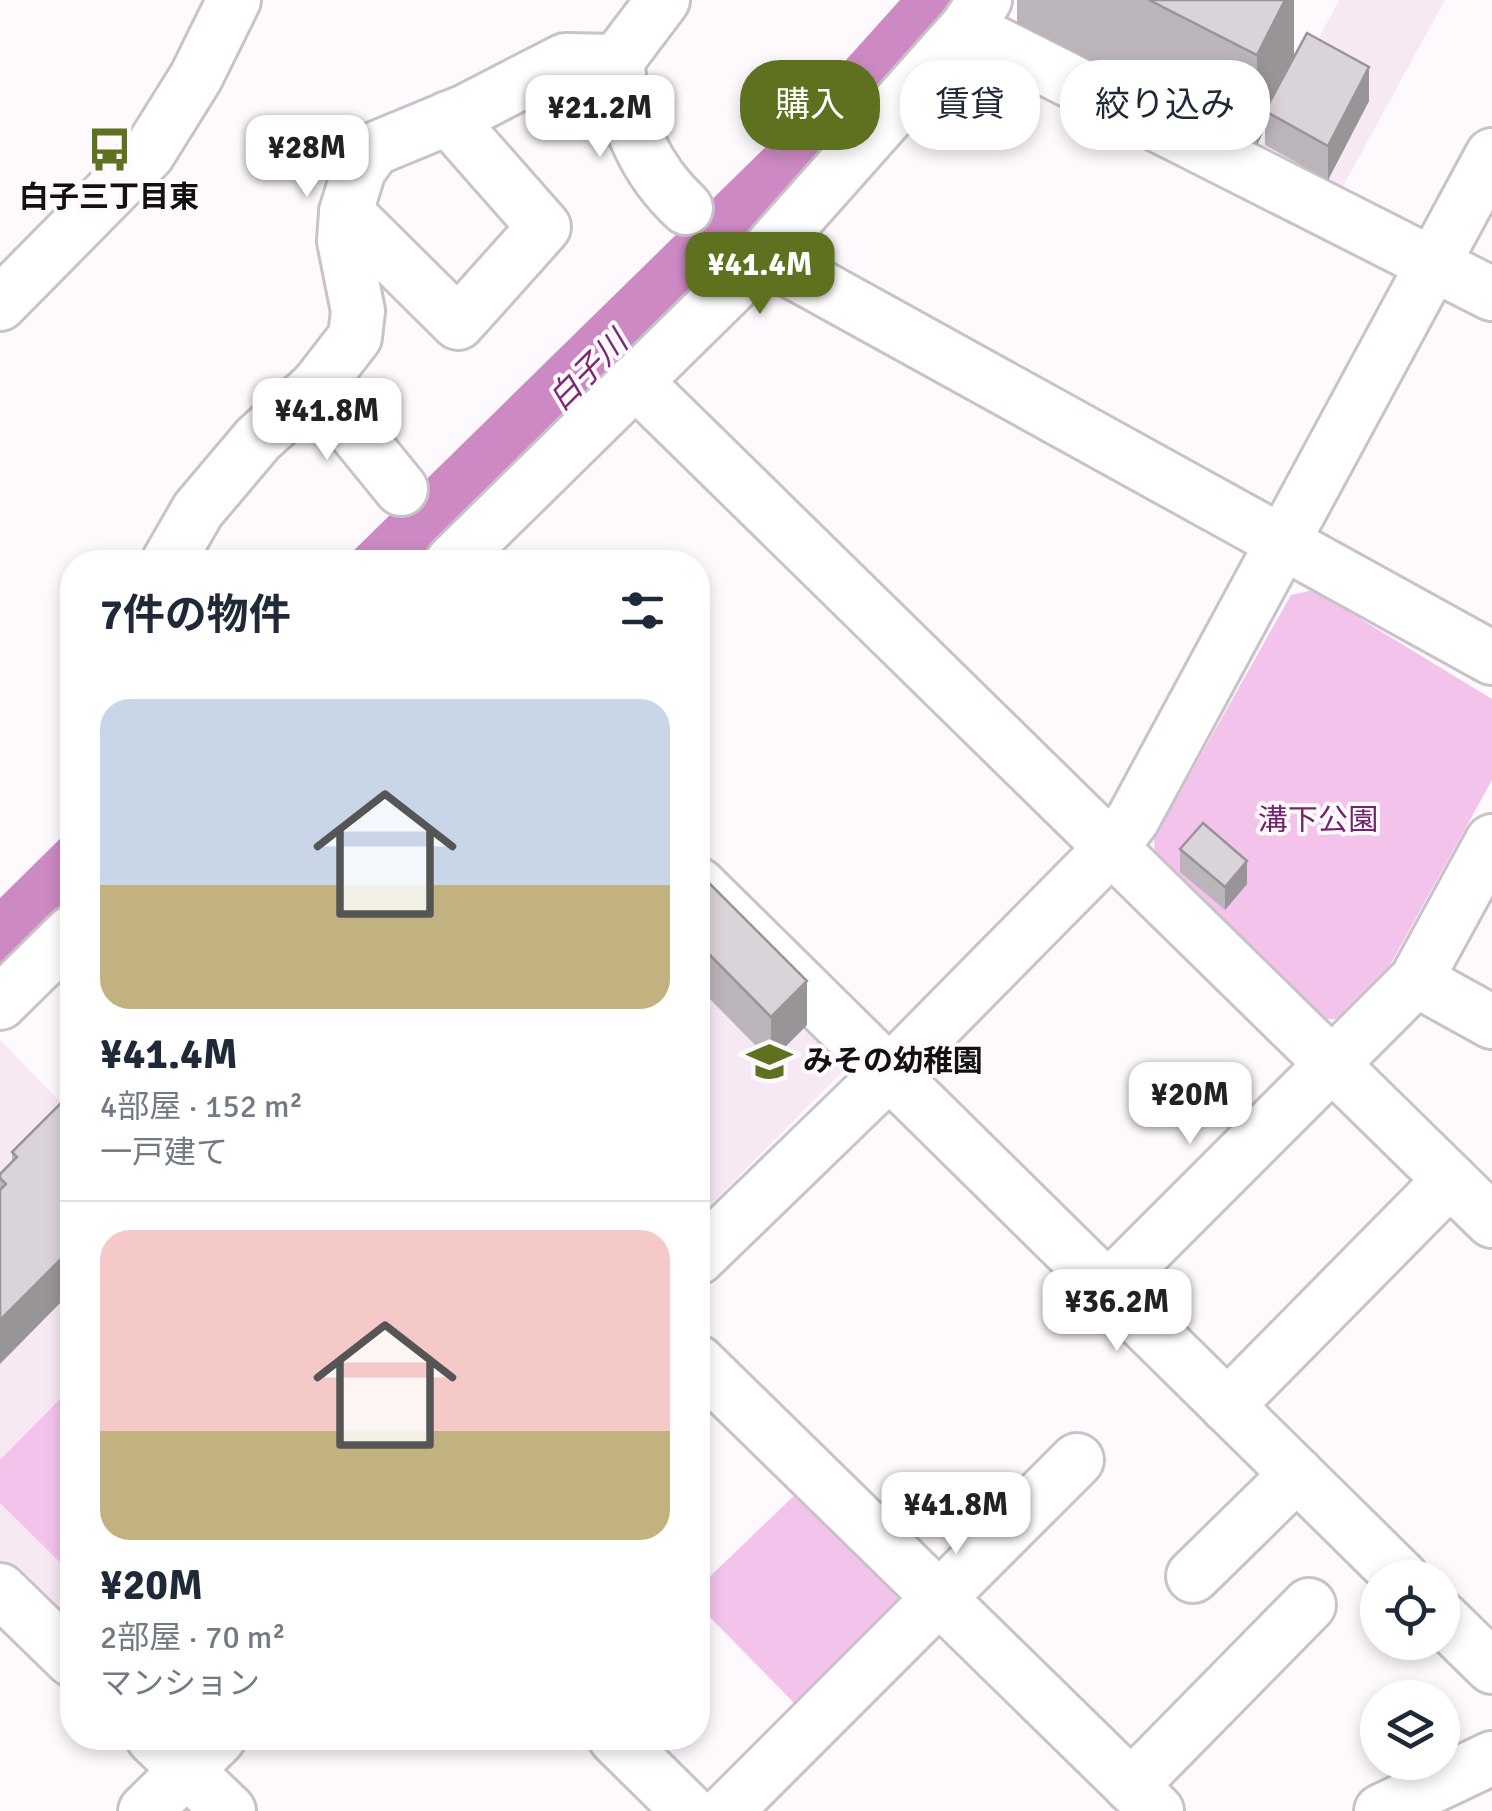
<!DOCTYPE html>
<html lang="ja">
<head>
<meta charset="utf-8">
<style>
  body { margin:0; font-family:Signika,"Noto Sans JP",sans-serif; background:#f2f2f3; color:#1f2937; height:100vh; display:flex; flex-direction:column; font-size:38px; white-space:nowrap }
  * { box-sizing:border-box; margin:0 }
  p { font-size:32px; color:#747a83 }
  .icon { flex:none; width:55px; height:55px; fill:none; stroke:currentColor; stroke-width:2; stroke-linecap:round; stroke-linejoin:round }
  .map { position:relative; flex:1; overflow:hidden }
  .side { position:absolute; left:60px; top:550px; width:650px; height:1200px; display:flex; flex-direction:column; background:#fff; border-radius:40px; box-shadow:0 5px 15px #0003 }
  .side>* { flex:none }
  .hud { position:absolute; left:740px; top:60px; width:600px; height:90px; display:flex; gap:20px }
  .buttons { position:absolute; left:1360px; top:1560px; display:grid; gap:20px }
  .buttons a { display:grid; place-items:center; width:100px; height:100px; border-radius:50%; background:#fff; box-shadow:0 5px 15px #0003; font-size:50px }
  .price { position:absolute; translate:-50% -85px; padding:0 22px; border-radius:20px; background:#fff; color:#222; font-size:32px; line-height:65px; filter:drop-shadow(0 2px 5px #0008) }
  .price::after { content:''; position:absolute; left:50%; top:60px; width:30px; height:22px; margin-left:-15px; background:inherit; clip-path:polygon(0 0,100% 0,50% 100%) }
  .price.active { background:#5d711f; color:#fff }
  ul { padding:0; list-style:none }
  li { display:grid; align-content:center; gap:20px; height:530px; padding:0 40px }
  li+li { border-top:2px solid #e0e1e3 }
  li span { display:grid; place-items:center; height:310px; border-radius:30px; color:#555 }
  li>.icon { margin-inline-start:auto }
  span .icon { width:180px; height:180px; fill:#fffc; stroke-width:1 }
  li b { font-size:42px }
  h2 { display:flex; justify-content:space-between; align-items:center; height:120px; padding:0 40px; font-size:42px }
  .chip { padding:0 35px; border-radius:40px; background:#fff; box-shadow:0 5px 15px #0003; font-size:35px; line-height:90px }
  .chip.active { background:#5d711f; color:#fff }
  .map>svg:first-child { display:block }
  .built { fill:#f6e9f4 }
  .green { fill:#f4c3ec }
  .water { fill:#cd89c3 }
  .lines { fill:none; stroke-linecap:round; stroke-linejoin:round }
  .minor-casing { stroke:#c9c2c8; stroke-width:58 }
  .minor { stroke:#fff; stroke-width:52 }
  .wall { fill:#bbb5bb }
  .shaded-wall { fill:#999498 }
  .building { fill:#dad3d9; stroke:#999498; stroke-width:2.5 }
  .labels { text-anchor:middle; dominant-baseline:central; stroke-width:8; stroke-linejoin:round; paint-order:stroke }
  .poi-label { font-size:30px; font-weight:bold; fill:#121012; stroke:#fef9fd }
  .park-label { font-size:30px; fill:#74246c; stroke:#fef9fd }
  .water-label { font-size:32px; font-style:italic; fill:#7a2a71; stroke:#fef9fd }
</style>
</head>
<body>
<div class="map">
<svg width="1492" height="1811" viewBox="0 0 1492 1811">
  <rect width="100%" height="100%" fill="#fef9fd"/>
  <g class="built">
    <polygon points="1339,0 1445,0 1337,197 1257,155"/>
    <polygon points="698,912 842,1052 843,1071 698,1217"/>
    <polygon points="0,1040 72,1114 72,1635 0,1565"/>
  </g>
  <g class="green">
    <polygon points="1313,590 1492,699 1492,780 1389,967 1338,1019 1316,1019 1155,858 1154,838 1291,595"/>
    <polygon points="72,1387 72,1574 0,1503 0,1460"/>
    <polygon points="801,1489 906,1592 905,1605 803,1712 698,1605 698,1588"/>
  </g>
  <g class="water">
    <polygon points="900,0 972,0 896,93 430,562 342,562 785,128"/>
    <polygon points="72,827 72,915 0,986 0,898"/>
  </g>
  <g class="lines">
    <defs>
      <g id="minor">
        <polyline points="966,28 1492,294"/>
        <path d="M617 61C623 117 644 169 686 208"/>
        <polyline points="346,212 458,323 544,227 448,118"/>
        <polyline points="766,253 786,268 1492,658"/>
        <polyline points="0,304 148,154 196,77 234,0"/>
        <polyline points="635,381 1492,1221"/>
        <polyline points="317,386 401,489"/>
        <polyline points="168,562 198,510 258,439 317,386 355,337 358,311 344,241 346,212 359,170 374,149 466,111 565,60 617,61 663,0"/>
        <polyline points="452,562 766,253 966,28 985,0"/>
        <polyline points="698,884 1402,1578"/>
        <polyline points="1416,980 1492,1022"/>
        <polyline points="0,1003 72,932"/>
        <polyline points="698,1258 889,1073 1110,849 1133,819 1492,155"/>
        <polyline points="1108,1288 1416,980 1492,841"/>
        <polyline points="698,1362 1157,1811"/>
        <polyline points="1227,1406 1450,1180"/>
        <polyline points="1193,1576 1297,1474"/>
        <polyline points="0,1590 72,1660"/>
        <polyline points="1442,1618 1492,1667"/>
        <polyline points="153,1738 229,1811"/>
        <polyline points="615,1738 689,1811"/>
        <polyline points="1131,1786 1309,1605"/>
        <polyline points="145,1811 219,1738"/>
        <polyline points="726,1811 1077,1460"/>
        <polyline points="1381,1811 1492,1758"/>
      </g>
    </defs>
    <use href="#minor" class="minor-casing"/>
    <use href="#minor" class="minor"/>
  </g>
  <g class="wall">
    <polygon points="1017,0 1294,0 1294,57 1369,101 1328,180 1265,145 1265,128 1257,145 1017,23"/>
    <polygon points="1180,849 1247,884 1225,910 1180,872"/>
    <polygon points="698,872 807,1025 771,1061 698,987"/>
    <polygon points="72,1092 0,1364 0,1174 12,1162 12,1152"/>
  </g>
  <g class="shaded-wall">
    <polygon points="1285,0 1294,0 1294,71 1265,111 1265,128 1257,145 1257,55"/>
    <polygon points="1369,67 1369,101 1328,180 1328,146"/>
    <polygon points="1247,861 1247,884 1225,910 1225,887"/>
    <polygon points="807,981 807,1025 771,1061 771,1017"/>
    <polygon points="72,1248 72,1291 0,1364 0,1320"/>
  </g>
  <g class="building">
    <polygon points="1149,0 1285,0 1257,55"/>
    <polygon points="1307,33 1369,67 1328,146 1265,111"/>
    <polygon points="1203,823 1247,861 1225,887 1180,849"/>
    <polygon points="698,872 807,981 771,1017 698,943"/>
    <polygon points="72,1092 72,1248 0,1320 0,1190 6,1184 0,1178 0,1174 17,1157 12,1152"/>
  </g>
  <defs>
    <symbol id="bus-bare" viewBox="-9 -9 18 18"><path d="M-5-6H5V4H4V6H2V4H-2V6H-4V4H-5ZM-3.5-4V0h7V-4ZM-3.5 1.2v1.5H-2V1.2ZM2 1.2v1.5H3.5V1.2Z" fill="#5d711f" stroke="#fef9fd" stroke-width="2.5" paint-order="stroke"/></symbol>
    <symbol id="school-bare" viewBox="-9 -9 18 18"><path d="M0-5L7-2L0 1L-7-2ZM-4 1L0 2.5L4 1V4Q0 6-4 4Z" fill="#5d711f" stroke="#fef9fd" stroke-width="2.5" paint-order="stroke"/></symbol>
  </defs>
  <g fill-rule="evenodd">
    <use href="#bus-bare" x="78" y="118" width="63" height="63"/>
    <use href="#school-bare" x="738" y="1030" width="63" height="63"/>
  </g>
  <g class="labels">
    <g class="poi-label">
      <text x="109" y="197">白子三丁目東</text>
      <text x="803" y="1061" text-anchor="start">みその幼稚園</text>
    </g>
    <g class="park-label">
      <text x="1318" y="820">溝下公園</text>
    </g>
    <g class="water-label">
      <text transform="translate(588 371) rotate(-45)">白子川</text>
    </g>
  </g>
</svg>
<div class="buttons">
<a><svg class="icon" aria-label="locate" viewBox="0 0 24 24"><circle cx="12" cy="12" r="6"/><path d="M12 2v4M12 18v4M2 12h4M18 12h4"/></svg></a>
<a><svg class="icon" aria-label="layers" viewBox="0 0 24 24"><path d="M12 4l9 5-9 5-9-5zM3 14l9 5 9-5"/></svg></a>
</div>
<b class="price" style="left:600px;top:160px">¥21.2M</b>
<b class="price" style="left:307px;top:200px">¥28M</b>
<b class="price active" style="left:760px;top:317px">¥41.4M</b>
<b class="price" style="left:327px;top:463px">¥41.8M</b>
<b class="price" style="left:1190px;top:1147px">¥20M</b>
<b class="price" style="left:1117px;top:1354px">¥36.2M</b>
<b class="price" style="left:956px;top:1557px">¥41.8M</b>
<div class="hud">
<a class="chip active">購入</a>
<a class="chip">賃貸</a>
<a class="chip">絞り込み</a>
</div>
<section class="side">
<h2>7件の物件<svg class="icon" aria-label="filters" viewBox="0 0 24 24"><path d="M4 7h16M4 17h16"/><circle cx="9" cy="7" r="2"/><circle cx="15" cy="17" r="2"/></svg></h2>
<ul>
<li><span style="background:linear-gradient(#c9d6e8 60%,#c2b280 0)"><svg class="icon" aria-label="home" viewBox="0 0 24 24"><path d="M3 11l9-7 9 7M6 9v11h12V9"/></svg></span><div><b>¥41.4M</b><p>4部屋 · 152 m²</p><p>一戸建て</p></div></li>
<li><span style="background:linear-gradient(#f6c9c9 65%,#c2b280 0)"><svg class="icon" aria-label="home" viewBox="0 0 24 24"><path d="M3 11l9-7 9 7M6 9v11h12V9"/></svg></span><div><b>¥20M</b><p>2部屋 · 70 m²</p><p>マンション</p></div></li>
</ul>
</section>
</div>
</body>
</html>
